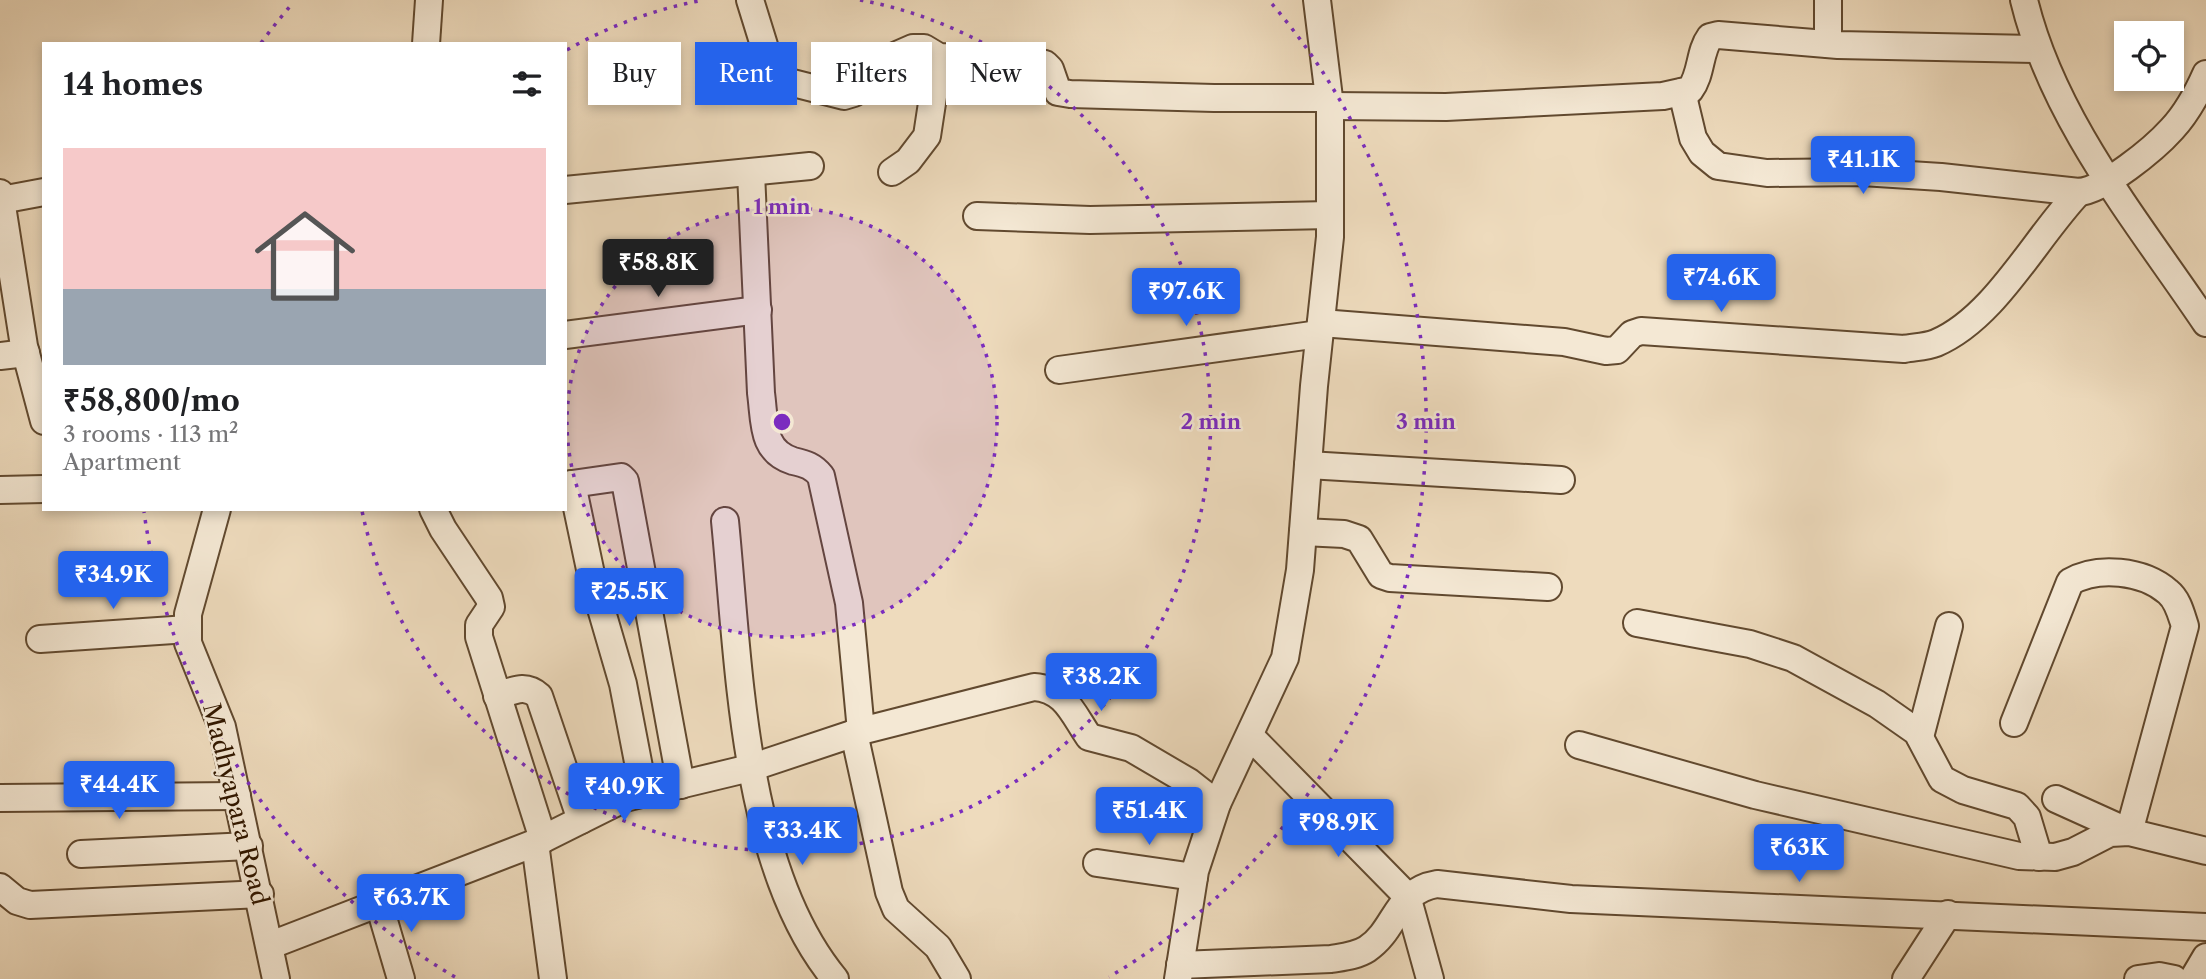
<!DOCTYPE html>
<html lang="en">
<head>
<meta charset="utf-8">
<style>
  body { margin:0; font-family:"Libre Caslon Text",serif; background:#f6f6f6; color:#202124; height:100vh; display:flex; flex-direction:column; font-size:26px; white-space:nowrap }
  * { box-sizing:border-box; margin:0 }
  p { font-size:23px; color:#757577 }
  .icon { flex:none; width:38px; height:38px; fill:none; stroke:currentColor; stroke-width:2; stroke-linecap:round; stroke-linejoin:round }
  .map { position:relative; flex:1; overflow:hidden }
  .sheet { position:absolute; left:42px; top:42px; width:525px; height:469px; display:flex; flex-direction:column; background:#fff; border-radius:0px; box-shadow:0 4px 10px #0003 }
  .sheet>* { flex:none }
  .hud { position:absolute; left:588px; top:42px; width:665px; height:63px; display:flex; gap:14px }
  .buttons { position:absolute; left:2114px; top:21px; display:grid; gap:14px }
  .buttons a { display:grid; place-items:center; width:70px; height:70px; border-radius:0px; background:#fff; box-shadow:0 4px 10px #0003; font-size:35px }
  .price { position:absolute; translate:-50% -60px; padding:0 16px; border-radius:7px; background:#2563eb; color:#fff; font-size:23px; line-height:46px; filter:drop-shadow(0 2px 4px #0008) }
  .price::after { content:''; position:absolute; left:50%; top:42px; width:21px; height:16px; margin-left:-10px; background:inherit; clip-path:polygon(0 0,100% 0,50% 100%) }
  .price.selected { background:#222; color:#fff }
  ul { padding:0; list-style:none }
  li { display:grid; align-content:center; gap:14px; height:371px; padding:0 21px }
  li+li { border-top:2px solid #e0e0e0 }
  li span { display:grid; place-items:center; height:217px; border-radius:0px; color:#555 }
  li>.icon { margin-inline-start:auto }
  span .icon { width:126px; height:126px; fill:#fffc; stroke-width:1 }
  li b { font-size:30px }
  h2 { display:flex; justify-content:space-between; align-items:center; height:84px; padding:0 21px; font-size:30px }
  .chip { padding:0 24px; border-radius:0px; background:#fff; box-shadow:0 4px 10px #0003; font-size:24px; line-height:63px }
  .chip.selected { background:#2563eb; color:#fff }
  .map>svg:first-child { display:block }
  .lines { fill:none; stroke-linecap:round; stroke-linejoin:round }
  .minor-casing { stroke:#61492f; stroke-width:30 }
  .minor { stroke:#f4e8d4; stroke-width:26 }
  .ring { fill:none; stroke:#7b2cbf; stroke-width:3.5; stroke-dasharray:3.5 7 }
  .labels { text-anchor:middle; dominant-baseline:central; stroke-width:5; stroke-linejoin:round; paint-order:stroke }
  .street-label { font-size:24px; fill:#321800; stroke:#f4e8d4 }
  .centre { fill:#7b2cbf; stroke:#f4e8d4; stroke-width:3.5 }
  .ring-label { font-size:21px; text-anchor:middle; font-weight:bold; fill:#7b2cbf; stroke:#f4e8d4; stroke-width:5; stroke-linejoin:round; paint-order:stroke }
</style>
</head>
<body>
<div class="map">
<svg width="2206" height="979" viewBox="0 0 2206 979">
  <rect width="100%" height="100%" fill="#eedbbd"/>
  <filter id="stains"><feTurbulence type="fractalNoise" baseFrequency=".00286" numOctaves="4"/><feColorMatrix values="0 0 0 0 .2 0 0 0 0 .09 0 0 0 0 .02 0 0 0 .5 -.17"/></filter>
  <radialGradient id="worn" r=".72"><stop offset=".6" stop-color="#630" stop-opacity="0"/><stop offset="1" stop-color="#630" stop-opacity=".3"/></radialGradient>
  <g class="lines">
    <defs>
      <g id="minor">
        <polyline points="750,0 772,71 781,80 844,96 854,93 897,55 913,48 924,48 939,57 1024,60 1045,64 1050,69 1058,92 1070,94 1214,98 1329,98"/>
        <polyline points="1828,0 1828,44"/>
        <path d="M2024 0C2053 120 2138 222 2206 323"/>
        <polyline points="426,44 429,0"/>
        <path d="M1682 92 1693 138 1702 153 1718 166 1767 173 1862 172 1941 177 2079 192C2104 190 2154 149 2172 129 2186 114 2198 92 2206 74"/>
        <path d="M1330 106 1446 107 1663 96 1690 90C1702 74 1699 52 1710 37L1718 35 1838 45 2038 49"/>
        <polyline points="892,172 908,161 927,136 939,57"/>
        <path d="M751 173 761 393C765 422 761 451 793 461 806 464 813 466 821 476L849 603 861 731"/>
        <polyline points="565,190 810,166"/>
        <polyline points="0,193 24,346 44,421"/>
        <polyline points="1,200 44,192"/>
        <polyline points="977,216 1090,220 1330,215"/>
        <path d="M1321 323 1564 342 1606 351 1617 350 1632 334 1641 331 1904 349C1914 347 1926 347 1936 343 1995 318 2035 238 2079 192"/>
        <polyline points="565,335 758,310"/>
        <polyline points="0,356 26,353"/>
        <polyline points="1059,370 1319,334"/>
        <polyline points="1308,465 1561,480"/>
        <polyline points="572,484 591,574 623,684 644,793"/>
        <polyline points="565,485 621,477 625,481 681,785"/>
        <polyline points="0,490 44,489"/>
        <polyline points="217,509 188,614 188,643 222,727 276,979"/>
        <polyline points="433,509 443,529 489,598 491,607 479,625 479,637 543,839"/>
        <path d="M725 521C739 661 742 867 835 979"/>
        <polyline points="1303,532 1344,534 1359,539 1381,575 1390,578 1548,587"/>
        <polyline points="1637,623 1750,644 1793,658 1877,704 1917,732 1942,779 1963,790 2017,806 2027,817 2039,857"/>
        <polyline points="40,639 188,629"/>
        <path d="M497 696C513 691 525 683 539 696L581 820"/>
        <path d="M2014 723 2070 582C2097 566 2143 570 2168 592 2178 600 2181 614 2185 626L2129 832 2056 799"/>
        <polyline points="854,733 889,892 896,909 938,947 957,979"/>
        <polyline points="1250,736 1407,896 1430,979"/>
        <polyline points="1920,737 1949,626"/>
        <polyline points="1579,745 1755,795 2019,856 2055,857 2073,852 2110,833 2129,832 2206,851"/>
        <polyline points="0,798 237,796"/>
        <polyline points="535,843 553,979"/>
        <polyline points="81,854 249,846"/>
        <polyline points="1097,863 1194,877"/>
        <polyline points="0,887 17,901 30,905 260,894"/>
        <polyline points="379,904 401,979"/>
        <path d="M271 945 535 843 625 798 750 768 861 731 1034 687C1065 689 1073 714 1089 737L1131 748 1189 782 1217 804"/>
        <path d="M1180 965 1331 959C1343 957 1356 956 1367 949 1397 929 1395 891 1437 884L1571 899 2206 927"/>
        <polyline points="1178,979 1195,871 1217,804 1285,658 1300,570 1314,386 1330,237 1330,106 1317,0"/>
        <polyline points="1906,979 1948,914"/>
        <polyline points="2138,979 2159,976 2174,979"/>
        <polyline points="2193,979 2206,957"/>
      </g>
    </defs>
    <use href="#minor" class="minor-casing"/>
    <use href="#minor" class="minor"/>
  </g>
  <circle cx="782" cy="422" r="215" fill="#7b2cbf" fill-opacity=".12"/>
  <g class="ring">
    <circle cx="782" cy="422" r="215"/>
    <path d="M567 50A429 429 0 0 1 704 0M860 0A429 429 0 1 1 362 511"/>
    <path d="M455 977A644 644 0 0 1 144 512M261 43A644 644 0 0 1 292 4M1272 4A644 644 0 0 1 1109 977"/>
  </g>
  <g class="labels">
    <g class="street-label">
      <text transform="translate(236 804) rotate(76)">Madhyapara Road</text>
    </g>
  </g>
  <circle cx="782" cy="422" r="10" class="centre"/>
  <g class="ring-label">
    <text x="782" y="214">1 min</text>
    <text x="1211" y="429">2 min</text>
    <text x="1426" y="429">3 min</text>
  </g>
  <rect width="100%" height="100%" filter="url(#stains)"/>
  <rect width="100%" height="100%" fill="url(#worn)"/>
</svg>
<div class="buttons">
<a><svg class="icon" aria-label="locate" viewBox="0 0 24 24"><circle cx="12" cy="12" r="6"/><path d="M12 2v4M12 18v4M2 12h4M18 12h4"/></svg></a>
</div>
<b class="price" style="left:1863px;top:196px">₹41.1K</b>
<b class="price selected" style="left:658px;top:299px">₹58.8K</b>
<b class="price" style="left:1721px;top:314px">₹74.6K</b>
<b class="price" style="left:1186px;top:328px">₹97.6K</b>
<b class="price" style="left:113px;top:611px">₹34.9K</b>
<b class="price" style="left:629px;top:628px">₹25.5K</b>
<b class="price" style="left:1101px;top:713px">₹38.2K</b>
<b class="price" style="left:119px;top:821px">₹44.4K</b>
<b class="price" style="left:624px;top:823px">₹40.9K</b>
<b class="price" style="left:1149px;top:847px">₹51.4K</b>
<b class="price" style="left:1338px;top:859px">₹98.9K</b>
<b class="price" style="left:802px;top:867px">₹33.4K</b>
<b class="price" style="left:1799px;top:884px">₹63K</b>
<b class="price" style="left:411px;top:934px">₹63.7K</b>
<div class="hud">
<a class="chip">Buy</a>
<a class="chip selected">Rent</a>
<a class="chip">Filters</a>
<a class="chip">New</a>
</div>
<section class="sheet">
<h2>14 homes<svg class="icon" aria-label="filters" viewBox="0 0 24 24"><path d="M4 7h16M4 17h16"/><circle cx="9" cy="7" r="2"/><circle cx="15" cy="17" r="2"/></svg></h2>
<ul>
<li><span style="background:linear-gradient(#f6c9c9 65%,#9aa5b1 0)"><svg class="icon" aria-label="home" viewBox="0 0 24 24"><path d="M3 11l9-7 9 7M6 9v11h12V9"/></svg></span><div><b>₹58,800/mo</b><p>3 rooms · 113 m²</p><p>Apartment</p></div></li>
</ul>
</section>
</div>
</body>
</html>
